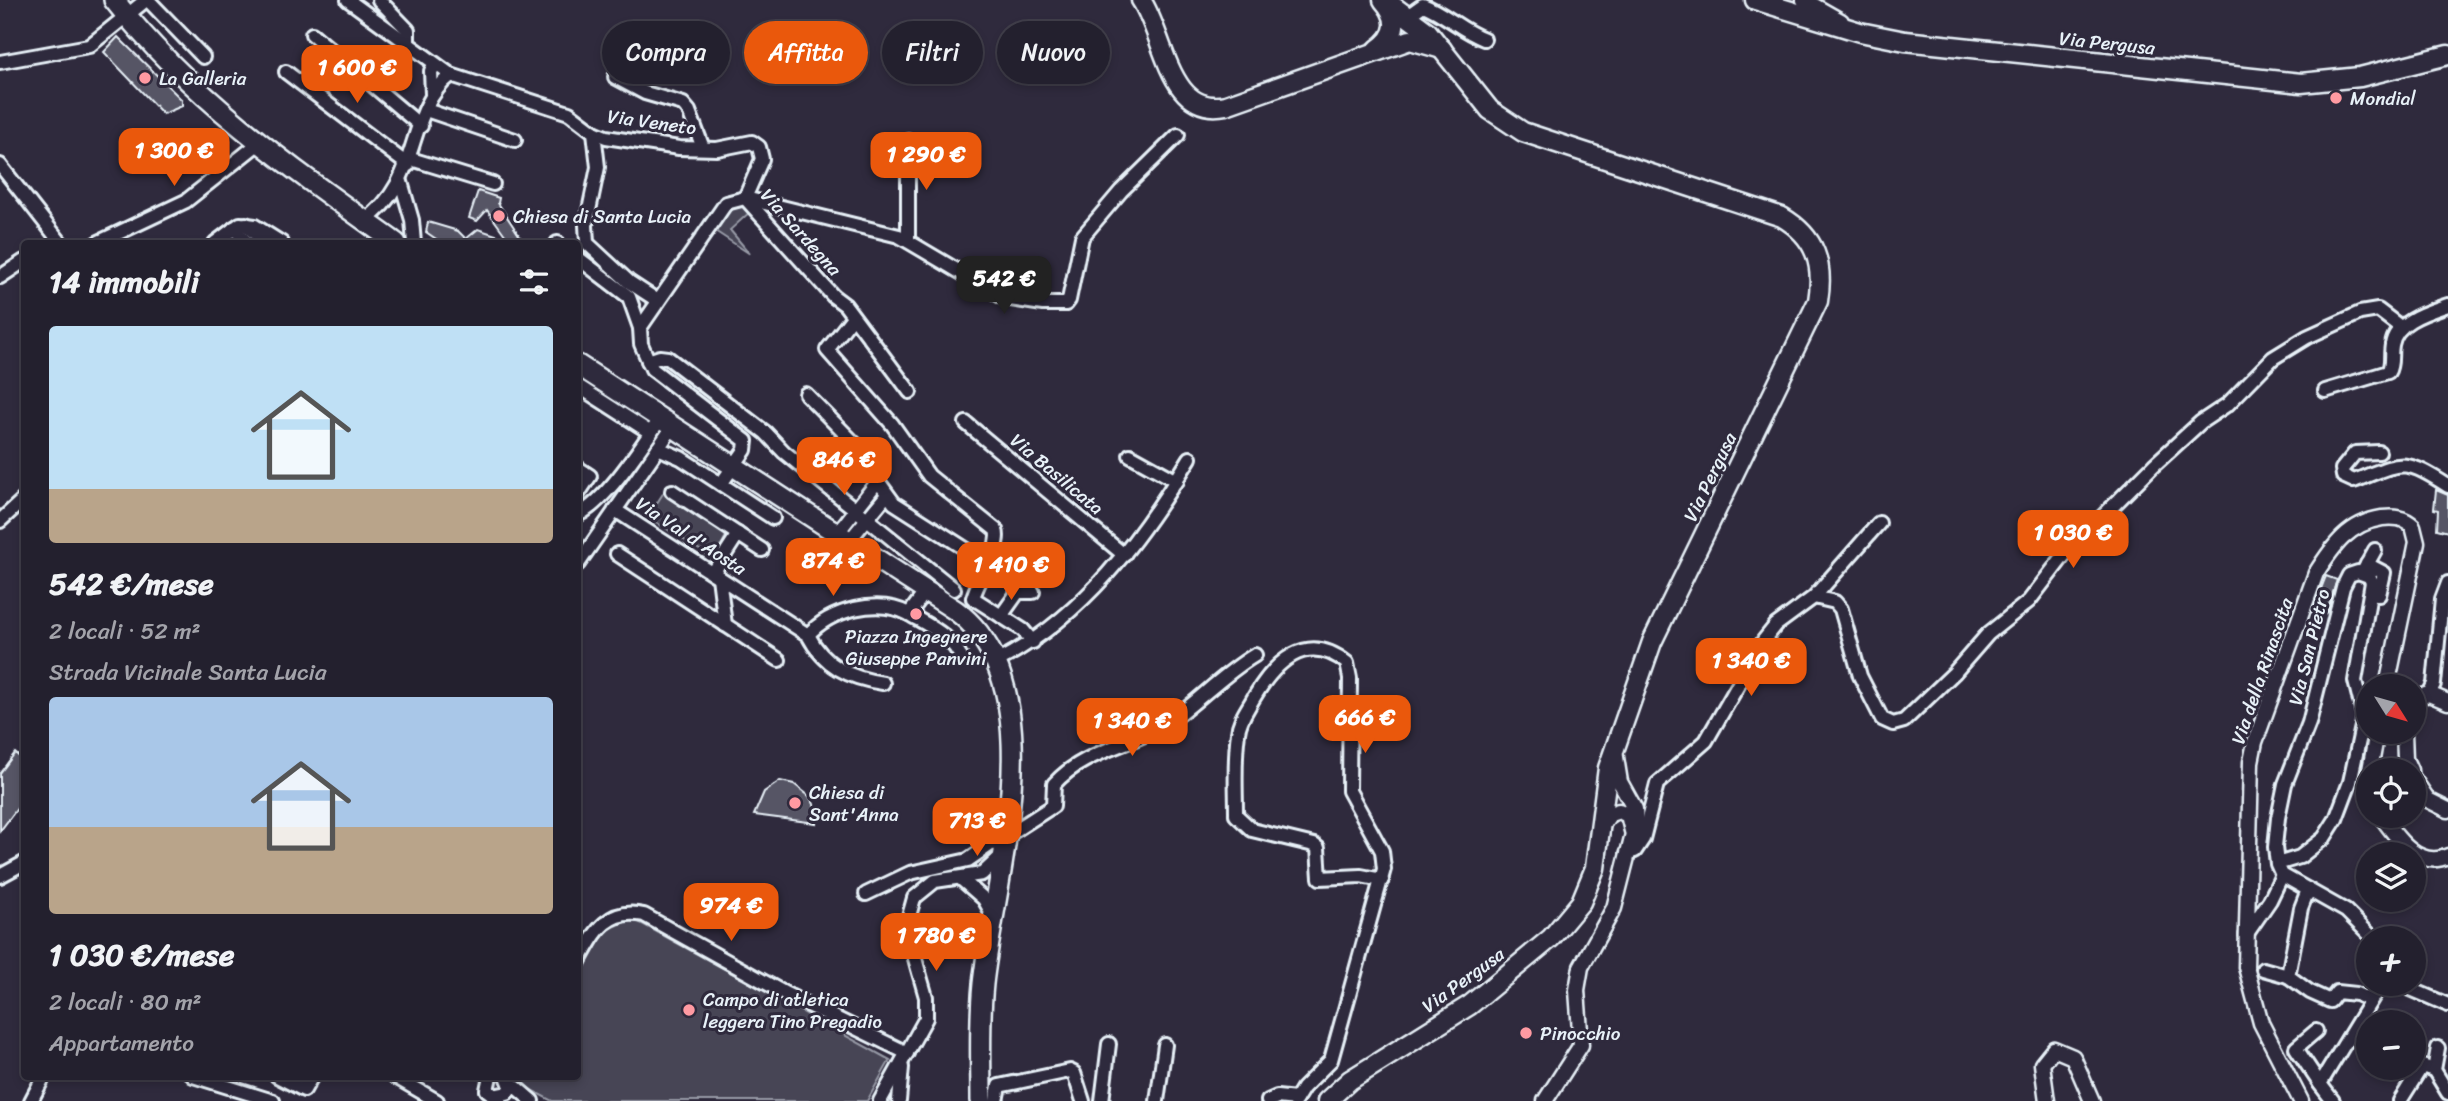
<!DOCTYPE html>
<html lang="it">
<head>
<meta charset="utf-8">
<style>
  body { margin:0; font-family:Sriracha,sans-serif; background:#2b2836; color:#f1f3f6; height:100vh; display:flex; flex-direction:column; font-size:26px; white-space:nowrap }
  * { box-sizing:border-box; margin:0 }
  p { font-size:23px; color:#a3a3aa }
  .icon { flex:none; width:38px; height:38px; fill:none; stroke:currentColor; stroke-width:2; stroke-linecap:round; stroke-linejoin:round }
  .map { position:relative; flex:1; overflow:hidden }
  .sheet { position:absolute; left:21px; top:240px; width:560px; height:840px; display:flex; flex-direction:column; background:#23202e; border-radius:7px; box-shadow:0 4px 10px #0003,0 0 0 2px #403e4a }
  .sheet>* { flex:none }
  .banner { position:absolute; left:602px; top:21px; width:665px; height:63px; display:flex; gap:14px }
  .needle { width:46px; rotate:127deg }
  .buttons { position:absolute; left:2356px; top:674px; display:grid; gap:14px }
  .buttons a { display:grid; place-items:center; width:70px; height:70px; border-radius:50%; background:#23202e; box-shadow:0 4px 10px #0003,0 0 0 2px #403e4a; font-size:35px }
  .price { position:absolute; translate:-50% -60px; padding:0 16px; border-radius:14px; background:#ea580c; color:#fff; font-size:23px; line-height:46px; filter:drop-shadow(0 2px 4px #0008) }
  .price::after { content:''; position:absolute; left:50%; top:42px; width:21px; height:16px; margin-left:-10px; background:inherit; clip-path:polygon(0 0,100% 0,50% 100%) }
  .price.active { background:#222; color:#fff }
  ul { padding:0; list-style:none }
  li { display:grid; align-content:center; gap:14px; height:371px; padding:0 28px }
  li span { display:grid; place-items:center; height:217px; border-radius:7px; color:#555 }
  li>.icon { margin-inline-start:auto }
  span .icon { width:126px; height:126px; fill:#fffc; stroke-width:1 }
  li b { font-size:30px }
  h2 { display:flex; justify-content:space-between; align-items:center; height:84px; padding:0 28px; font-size:30px }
  .tag { padding:0 24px; border-radius:32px; background:#23202e; box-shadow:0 4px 10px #0003,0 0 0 2px #403e4a; font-size:24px; line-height:63px }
  .tag.active { background:#ea580c; color:#fff }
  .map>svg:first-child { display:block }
  .green { fill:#464455; stroke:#979aa6; stroke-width:2 }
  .building { fill:#575565; stroke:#e8f1f8; stroke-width:2 }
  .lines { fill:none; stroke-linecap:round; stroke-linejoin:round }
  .minor-casing { stroke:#e8f1f8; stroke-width:18 }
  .tertiary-casing { stroke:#e8f1f8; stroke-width:19 }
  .secondary-casing { stroke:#e8f1f8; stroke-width:23 }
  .primary-casing { stroke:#e8f1f8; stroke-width:24 }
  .minor { stroke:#2f2a3d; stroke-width:12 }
  .tertiary { stroke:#2f2a3d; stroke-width:14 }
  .secondary { stroke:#2f2a3d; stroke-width:18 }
  .primary { stroke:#2f2a3d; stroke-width:19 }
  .poi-dot { fill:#ff9aa2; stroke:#2f2a3d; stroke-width:2.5 }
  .labels { text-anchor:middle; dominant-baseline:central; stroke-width:6; stroke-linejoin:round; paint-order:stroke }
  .street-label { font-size:19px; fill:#e8f1f8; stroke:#2f2a3d }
  .poi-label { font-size:19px; fill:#e8f1f8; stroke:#2f2a3d; text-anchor:start }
</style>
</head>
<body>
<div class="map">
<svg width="2448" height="1101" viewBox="0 0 2448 1101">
  <rect width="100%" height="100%" fill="#2f2a3d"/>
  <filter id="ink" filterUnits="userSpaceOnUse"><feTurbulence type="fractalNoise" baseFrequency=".0143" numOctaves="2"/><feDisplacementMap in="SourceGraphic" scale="14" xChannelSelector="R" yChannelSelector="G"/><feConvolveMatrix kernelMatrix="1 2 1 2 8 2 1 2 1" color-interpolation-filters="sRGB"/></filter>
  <g filter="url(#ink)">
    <g class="green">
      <polygon points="745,205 751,211 730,230 750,254 712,229 727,208"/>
      <polygon points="664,492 702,521 704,519 727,534 714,559 648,517"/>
      <polygon points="629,920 637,921 890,1060 867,1101 552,1101 520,1084 524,1076 578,1076 578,980 605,931"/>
    </g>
    <g class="building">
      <polygon points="118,37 182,100 182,106 163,114 104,52"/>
      <polygon points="478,191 499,198 498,203 521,238 518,243 442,243 426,232 428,222 458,231 466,239 478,229 508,239 487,210 477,221 469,218"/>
      <polygon points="2436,490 2448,495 2448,532 2437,529 2438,510 2434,509"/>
      <polygon points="2326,576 2337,580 2327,612 2323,615 2312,612"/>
      <polygon points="15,753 24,761 24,810 19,806 0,831 0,773"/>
      <polygon points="780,781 794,784 809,796 814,804 816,823 754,815 764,792"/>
    </g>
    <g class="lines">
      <defs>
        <g id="minor">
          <polyline points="148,0 203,57"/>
          <polyline points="348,0 451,75 569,113 594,132 606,137 679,148 717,149 752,142 759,147 762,159 745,198 899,236 1004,298 1043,304 1066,304 1069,300 1082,237 1121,191 1178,135"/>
          <polyline points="379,0 408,30 408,45"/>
          <path d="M1409 15 1423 5C1446 14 1462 31 1484 39"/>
          <polyline points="312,34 421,126"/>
          <polyline points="0,62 89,46 146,0"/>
          <polyline points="286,72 408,165"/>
          <polyline points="615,77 645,93 683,104 689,111 703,148"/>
          <polyline points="432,94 431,71 434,65"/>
          <polyline points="426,110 515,140"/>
          <polyline points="594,132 598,167 586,225 587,243 629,282 658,301"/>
          <polyline points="411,159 493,184"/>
          <polyline points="0,165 61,243"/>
          <polyline points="401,182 412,220 414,243"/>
          <path d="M364 221C423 181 404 112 451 75"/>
          <polyline points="246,224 264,243"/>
          <polyline points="234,228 247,243"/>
          <polyline points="908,241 908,141"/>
          <polyline points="97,243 186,201 259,143"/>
          <polyline points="215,243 240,224 255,226 282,243"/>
          <polyline points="557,243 558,243"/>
          <polyline points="578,258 629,297 640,328"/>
          <polyline points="0,277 24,261"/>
          <path d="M853 317 827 350 892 424 929 476 996 530C1002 547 978 578 973 598L1023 630 1033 642"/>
          <polyline points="648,361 660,357 668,358 766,433 784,452 954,589"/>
          <polyline points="578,386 651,433"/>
          <path d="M2325 391 2388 372C2393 364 2390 355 2392 345 2395 321 2428 312 2448 305"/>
          <polyline points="806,394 873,462 878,481 894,503 986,562"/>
          <polyline points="966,423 1124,555"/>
          <polyline points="658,448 681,458 773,518"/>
          <path d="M2379 452 2355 453 2342 469 2343 476 2354 481C2402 462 2403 457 2448 486"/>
          <polyline points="1130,455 1177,481"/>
          <polyline points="578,468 590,476 578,494"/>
          <polyline points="721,484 745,450 746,441 652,369 641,344 640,328 726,203 745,198 833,296 845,305 910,392"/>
          <polyline points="672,491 762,550"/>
          <path d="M615 510 808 635C824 666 849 678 883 683"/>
          <path d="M578 515C607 500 641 447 660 419"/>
          <polyline points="0,521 24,499"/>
          <polyline points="836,535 878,481"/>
          <polyline points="848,542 886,496"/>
          <polyline points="617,554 779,660"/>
          <polyline points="578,564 672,428"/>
          <polyline points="2367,564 2384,573 2379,595"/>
          <polyline points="2364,570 2375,550"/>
          <polyline points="713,573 738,534"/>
          <polyline points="719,577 725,625"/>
          <path d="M926 591 909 614C929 626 953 636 962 660"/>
          <polyline points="1814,597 1835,602 1841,609 1860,676 1882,719 1893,724 1904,721 1954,673 1988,634 2029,601 2065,554 2154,465 2201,422 2228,404 2273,358 2307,337 2360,313 2378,310 2399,326"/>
          <polyline points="1001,616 1018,592 1033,592"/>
          <path d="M808 635C830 610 878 597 909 614"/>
          <path d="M996 662C1084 617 1140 540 1190 458"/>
          <polyline points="2429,694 2434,684 2442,599 2448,583"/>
          <path d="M1005 837 1053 806 1054 784C1084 750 1133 746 1169 722 1199 701 1223 674 1255 655"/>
          <polyline points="1627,853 1635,851 1643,839 1657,784 1706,741 1764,640 1776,625 1814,597 1879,523"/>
          <polyline points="2277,864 2300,857 2324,838 2336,819 2350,782 2364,717 2355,681 2372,582 2369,576 2358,572 2349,575 2343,587 2309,723 2285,784 2278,818 2275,847 2277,864 2282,875 2346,911 2373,938"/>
          <polyline points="0,876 24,863"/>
          <polyline points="960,878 984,899 993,915"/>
          <polyline points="2308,890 2301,908 2288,976 2310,992 2330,1001 2337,992 2356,994 2370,1000"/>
          <polyline points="866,894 910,873 968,860 991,844 1004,843"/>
          <polyline points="2246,935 2270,900 2282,875"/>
          <path d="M578 963C594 934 606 907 644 915L786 994 907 1053"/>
          <polyline points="2263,969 2288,976"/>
          <polyline points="2399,984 2448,1005"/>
          <polyline points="2316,1031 2296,1048 2320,1084"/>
          <polyline points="2438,1048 2434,1070 2448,1093"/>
          <polyline points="193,1076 273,1101"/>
          <polyline points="277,1076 304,1090 312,1076"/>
          <polyline points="394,1076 437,1101"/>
          <polyline points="490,1076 487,1090 500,1100"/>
          <polyline points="510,1082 532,1101"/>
          <polyline points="493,1096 507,1093 511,1086 507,1076"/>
          <polyline points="31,1101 44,1076"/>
          <polyline points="880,1101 926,1018 926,997 906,927 914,898 935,881 982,874 1002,855"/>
          <polyline points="899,1101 902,1067"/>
          <polyline points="996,1101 999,1086 1070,1071 1074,1073 1083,1101"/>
          <polyline points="1102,1101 1109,1044"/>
          <polyline points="1157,1101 1165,1045"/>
          <polyline points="1268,1101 1277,1097 1296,1099"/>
          <path d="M1295 1101 1303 1088 1331 1060 1384 869 1382 851 1349 791 1350 678 1347 663C1306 630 1274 663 1253 699 1247 710 1239 720 1238 733 1234 760 1236 788 1236 815L1252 830 1314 845 1318 848 1320 878 1361 876 1382 880"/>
          <polyline points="2333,1101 2320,1084 2381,984"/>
          <polyline points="2400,1101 2422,1066 2434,1070"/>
        </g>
        <g id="tertiary">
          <polyline points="1804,0 1841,21"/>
          <polyline points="2413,707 2419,697 2429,694 2448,702"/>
          <polyline points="2404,732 2405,759 2410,770"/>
          <polyline points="2370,770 2377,732"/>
          <polyline points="2413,778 2428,800 2448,810"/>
          <path d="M2381 816C2396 837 2418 870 2448 856"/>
          <polyline points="1600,828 1610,814 1619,811 1628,815 1632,831"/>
          <polyline points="1545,1101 1581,1045 1577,990 1581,967 1614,908 1636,822 1635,809 1620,782 1615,751"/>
          <polyline points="2047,1101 2042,1064 2054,1049 2073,1057 2092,1101"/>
          <path d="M2301 1101 2261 1023 2246 967 2251 762 2255 742 2316 573C2333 546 2349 523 2382 518 2394 517 2404 517 2413 526L2417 542 2387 686"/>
        </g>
        <g id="secondary">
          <path d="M1141 0C1165 35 1168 117 1226 105L1410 40 1442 49"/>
          <polyline points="1755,0 1860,32 1905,41 2301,83 2360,77 2448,55"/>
          <path d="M1378 49C1398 35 1399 18 1383 0"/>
          <path d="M1327 1101 1350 1080 1470 1005 1551 938 1581 902 1595 868 1608 768 1652 642 1818 301C1824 264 1816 237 1782 217L1523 132 1490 110 1428 32 1385 0"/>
        </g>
        <g id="primary">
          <path d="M114 0C192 99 295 171 396 243"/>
          <path d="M578 365 955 610C1057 684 994 880 983 984 979 1023 981 1062 981 1101"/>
        </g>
      </defs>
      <use href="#minor" class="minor-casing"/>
      <use href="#tertiary" class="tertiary-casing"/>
      <use href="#secondary" class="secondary-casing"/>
      <use href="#primary" class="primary-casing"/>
      <use href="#minor" class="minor"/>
      <use href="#tertiary" class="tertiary"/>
      <use href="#secondary" class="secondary"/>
      <use href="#primary" class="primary"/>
    </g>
  </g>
  <g class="poi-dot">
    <circle cx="145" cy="78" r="7"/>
    <circle cx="2336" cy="98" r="7"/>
    <circle cx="499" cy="216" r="7"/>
    <circle cx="916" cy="614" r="7"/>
    <circle cx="795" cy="803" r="7"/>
    <circle cx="689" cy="1010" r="7"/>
    <circle cx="1526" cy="1033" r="7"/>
  </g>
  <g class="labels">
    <g class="street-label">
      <text transform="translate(2107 43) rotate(6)">Via Pergusa</text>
      <text transform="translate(652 122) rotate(8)">Via Veneto</text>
      <text transform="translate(801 232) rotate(48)">Via Sardegna</text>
      <text transform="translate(1057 474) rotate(40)">Via Basilicata</text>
      <text transform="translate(1710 477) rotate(-64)">Via Pergusa</text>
      <text transform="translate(691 536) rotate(33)">Via Val d'Aosta</text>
      <text transform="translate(2309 647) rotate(-76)">Via San Pietro</text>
      <text transform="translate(2262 671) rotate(-71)">Via della Rinascita</text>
      <text transform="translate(1463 980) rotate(-36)">Via Pergusa</text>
    </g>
    <g class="poi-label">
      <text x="159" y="78">La Galleria</text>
      <text x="2350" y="98">Mondial</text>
      <text x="513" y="216">Chiesa di Santa Lucia</text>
      <text x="916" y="636" text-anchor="middle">Piazza Ingegnere<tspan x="916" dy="22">Giuseppe Panvini</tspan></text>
      <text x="809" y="792">Chiesa di<tspan x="809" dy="22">Sant'Anna</tspan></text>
      <text x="703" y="999">Campo di atletica<tspan x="703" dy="22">leggera Tino Pregadio</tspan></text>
      <text x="1540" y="1033">Pinocchio</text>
    </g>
  </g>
</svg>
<div class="buttons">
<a><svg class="needle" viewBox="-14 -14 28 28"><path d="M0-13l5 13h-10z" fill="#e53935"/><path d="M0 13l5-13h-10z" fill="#a3a3aa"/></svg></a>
<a><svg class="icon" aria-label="locate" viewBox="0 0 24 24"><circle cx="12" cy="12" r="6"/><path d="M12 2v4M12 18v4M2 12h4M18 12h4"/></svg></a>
<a><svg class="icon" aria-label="layers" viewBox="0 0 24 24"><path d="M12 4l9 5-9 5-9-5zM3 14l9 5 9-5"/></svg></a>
<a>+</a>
<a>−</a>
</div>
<b class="price" style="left:357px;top:105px">1 600 €</b>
<b class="price" style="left:174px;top:188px">1 300 €</b>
<b class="price" style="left:926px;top:192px">1 290 €</b>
<b class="price active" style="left:1004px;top:316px">542 €</b>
<b class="price" style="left:844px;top:497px">846 €</b>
<b class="price" style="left:2073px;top:570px">1 030 €</b>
<b class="price" style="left:833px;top:598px">874 €</b>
<b class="price" style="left:1011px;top:602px">1 410 €</b>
<b class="price" style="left:1751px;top:698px">1 340 €</b>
<b class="price" style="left:1365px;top:755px">666 €</b>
<b class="price" style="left:1132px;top:758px">1 340 €</b>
<b class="price" style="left:977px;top:858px">713 €</b>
<b class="price" style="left:731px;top:943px">974 €</b>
<b class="price" style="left:936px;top:973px">1 780 €</b>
<div class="banner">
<a class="tag">Compra</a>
<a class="tag active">Affitta</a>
<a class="tag">Filtri</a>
<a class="tag">Nuovo</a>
</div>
<section class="sheet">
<h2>14 immobili<svg class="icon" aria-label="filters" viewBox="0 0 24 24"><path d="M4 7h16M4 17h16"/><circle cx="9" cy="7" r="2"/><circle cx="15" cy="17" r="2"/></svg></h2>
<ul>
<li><span style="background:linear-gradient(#bfe0f5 75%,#b9a48a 0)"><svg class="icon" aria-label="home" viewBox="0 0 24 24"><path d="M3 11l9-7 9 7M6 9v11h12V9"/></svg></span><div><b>542 €/mese</b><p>2 locali · 52 m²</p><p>Strada Vicinale Santa Lucia</p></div></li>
<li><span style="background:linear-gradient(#a9c7e8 60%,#b9a48a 0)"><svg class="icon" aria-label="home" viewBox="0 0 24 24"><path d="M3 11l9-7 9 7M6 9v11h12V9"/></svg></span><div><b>1 030 €/mese</b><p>2 locali · 80 m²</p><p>Appartamento</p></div></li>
</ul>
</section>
</div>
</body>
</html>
